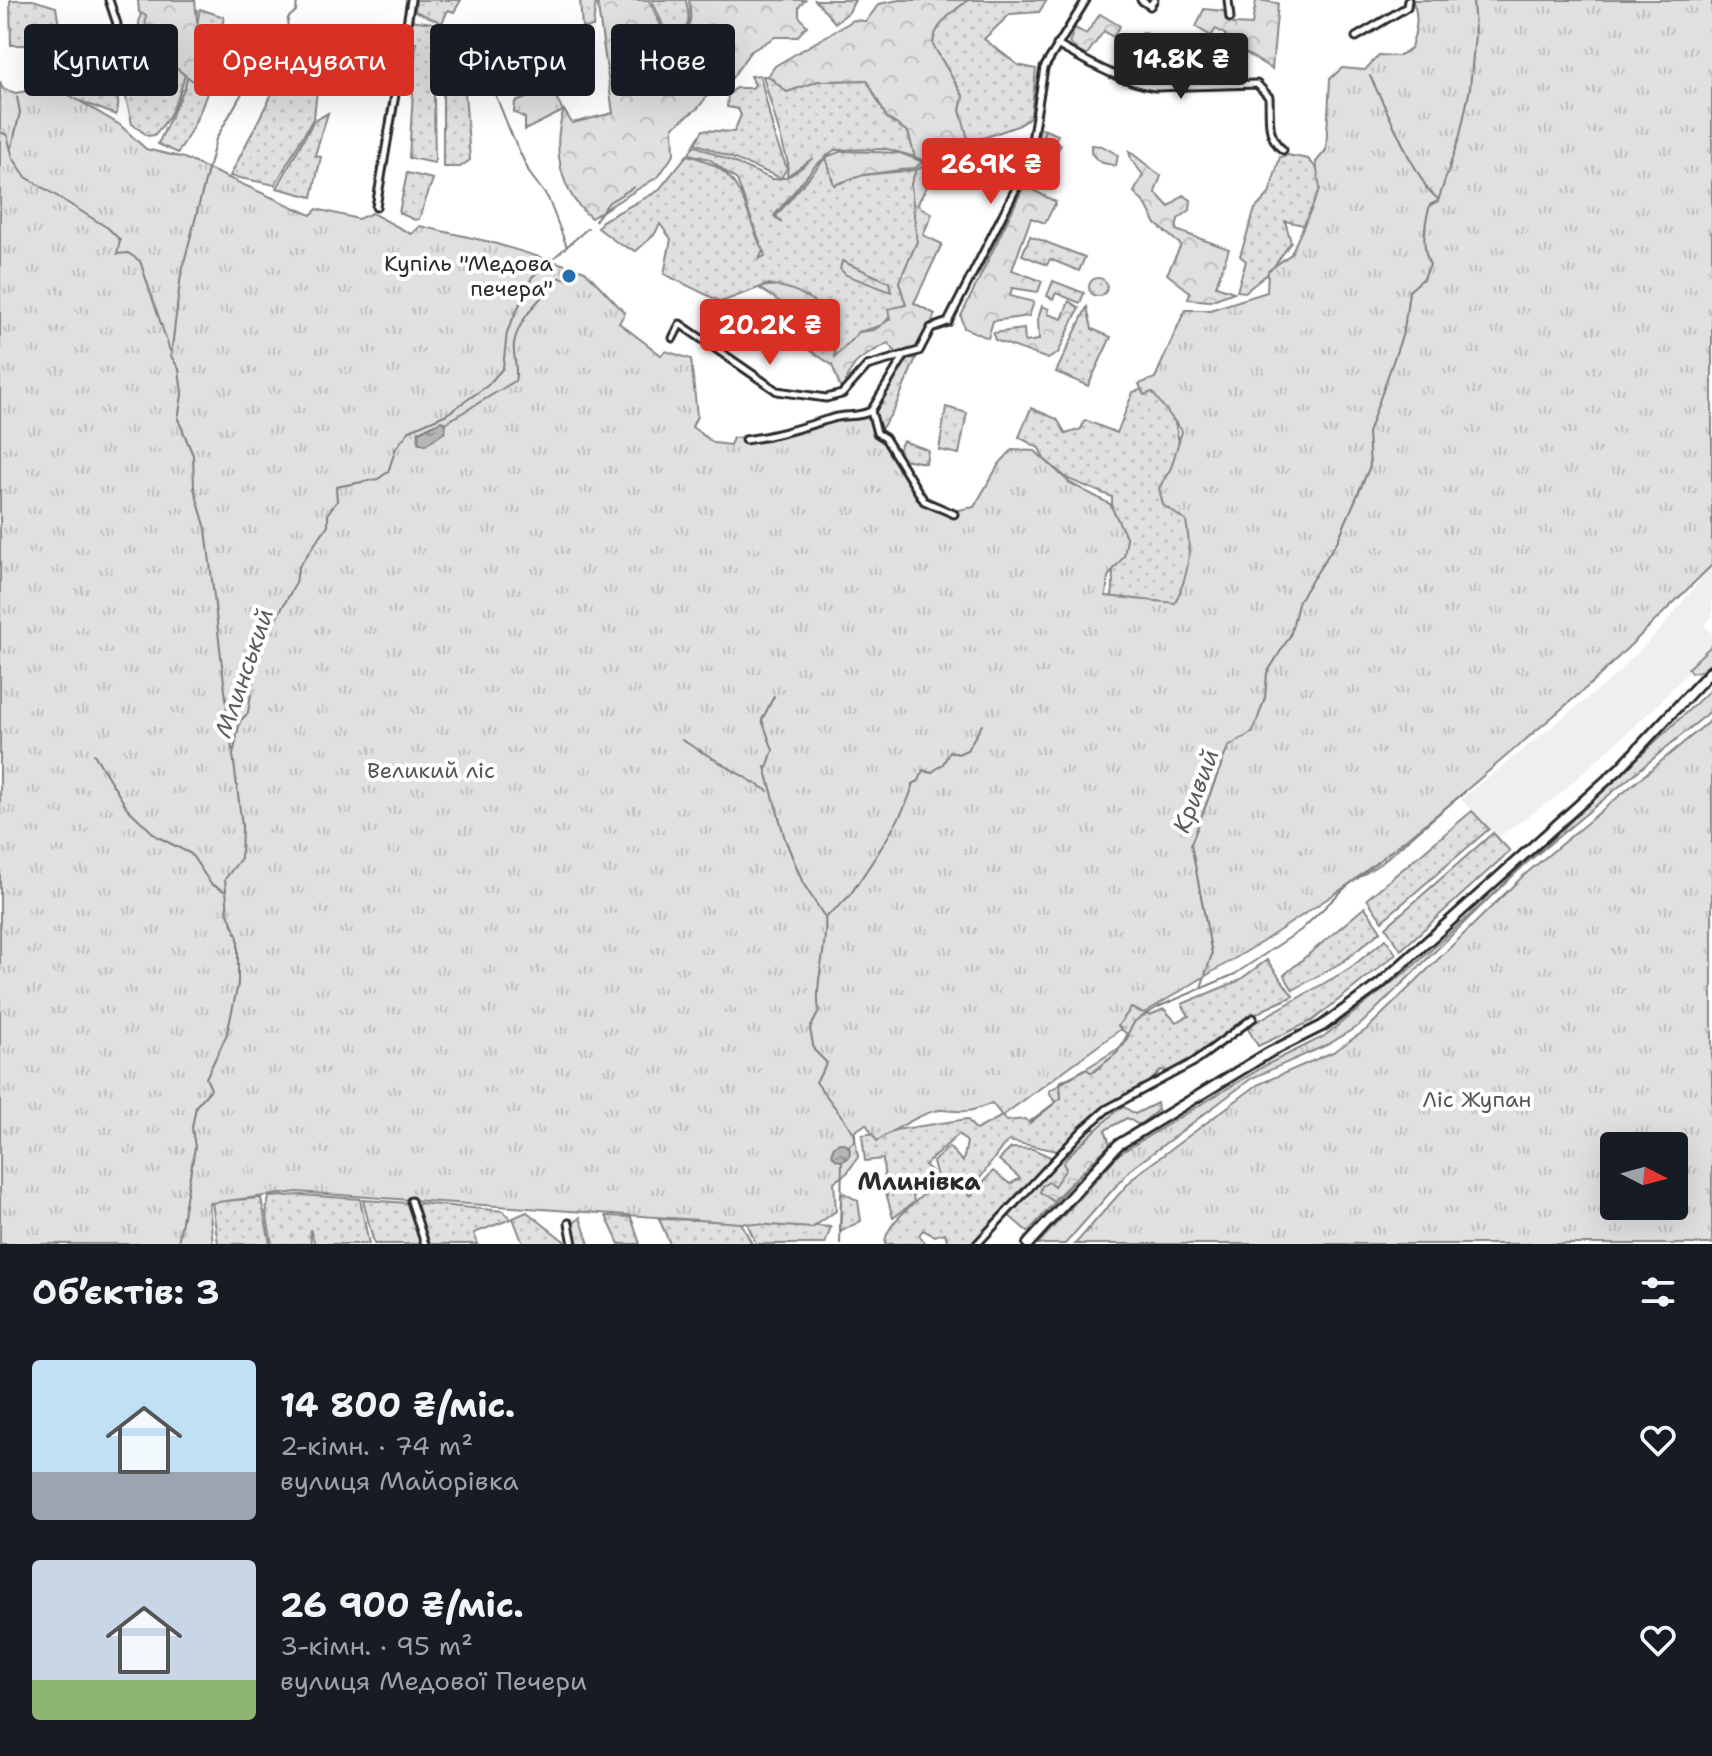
<!DOCTYPE html>
<html lang="uk">
<head>
<meta charset="utf-8">
<style>
  body { margin:0; font-family:"Shantell Sans",sans-serif; background:#20242c; color:#f1f3f6; height:100vh; display:flex; flex-direction:column; font-size:30px; white-space:nowrap }
  * { box-sizing:border-box; margin:0 }
  p { font-size:26px; color:#9ea1a6 }
  .icon { flex:none; width:44px; height:44px; fill:none; stroke:currentColor; stroke-width:2; stroke-linecap:round; stroke-linejoin:round }
  .map { position:relative; height:1244px; overflow:hidden }
  .drawer { display:flex; flex-direction:column; background:#171b24; flex:1 }
  .drawer>* { flex:none }
  .top-card { position:absolute; left:24px; top:24px; width:800px; height:72px; display:flex; gap:16px }
  .needle { width:52px; rotate:96deg }
  .buttons { position:absolute; left:1600px; top:1132px; display:grid; gap:16px }
  .buttons a { display:grid; place-items:center; width:88px; height:88px; border-radius:8px; background:#171b24; box-shadow:0 8px 32px #0002; font-size:40px }
  .price { position:absolute; translate:-50% -68px; padding:0 18px; border-radius:8px; background:#d93025; color:#fff; font-size:26px; line-height:52px; filter:drop-shadow(0 2px 4px #0008) }
  .price::after { content:''; position:absolute; left:50%; top:48px; width:24px; height:18px; margin-left:-12px; background:inherit; clip-path:polygon(0 0,100% 0,50% 100%) }
  .price.selected { background:#222; color:#fff }
  ul { padding:0; list-style:none }
  li { display:flex; align-items:center; gap:24px; height:200px; padding:0 32px }
  li span { display:grid; place-items:center; flex:none; width:224px; height:160px; border-radius:8px; color:#555 }
  li>.icon { margin-inline-start:auto }
  span .icon { width:96px; height:96px; fill:#fffc; stroke-width:1 }
  li b { font-size:34px }
  h2 { display:flex; justify-content:space-between; align-items:center; height:96px; padding:0 32px; font-size:34px }
  .pill { padding:0 28px; border-radius:8px; background:#171b24; box-shadow:0 8px 32px #0002; font-size:28px; line-height:72px }
  .pill.selected { background:#d93025; color:#fff }
  .map>svg:first-child { display:block }
  .built { fill:#efefef }
  .grass { fill:url(#grass-dots); stroke:#868686; stroke-width:2 }
  .forest { fill:url(#forest-crowns); stroke:#868686; stroke-width:2 }
  .park { fill:url(#park-tufts); stroke:#868686; stroke-width:2; fill-rule:evenodd }
  .water { fill:url(#water-ripples); stroke:#7e7e7e; stroke-width:2 }
  .lines { fill:none; stroke-linecap:round; stroke-linejoin:round }
  .stream { stroke:#7e7e7e; stroke-width:2 }
  .minor-casing { stroke:#2b2b2b; stroke-width:11 }
  .primary-casing { stroke:#2b2b2b; stroke-width:14 }
  .minor { stroke:#fff; stroke-width:5 }
  .primary { stroke:#fff; stroke-width:8 }
  .poi-dot { fill:#1f6fb2; stroke:#fff; stroke-width:3 }
  .labels { text-anchor:middle; dominant-baseline:central; stroke-width:8; stroke-linejoin:round; paint-order:stroke }
  .poi-label { font-size:22px; fill:#2b2b2b; stroke:#fff; text-anchor:end }
  .park-label { font-size:22px; fill:#585858; stroke:#fff }
  .water-label { font-size:24px; font-style:italic; fill:#5c5c5c; stroke:#fff }
  .neighbourhood-label { font-size:24px; font-weight:bold; fill:#2b2b2b; stroke:#fff }
</style>
</head>
<body>
<div class="map">
<svg width="1712" height="1244" viewBox="0 0 1712 1244">
  <defs>
    <pattern id="grass-dots" width="8" height="8" patternUnits="userSpaceOnUse" patternTransform="scale(2)"><rect width="8" height="8" fill="#e0e0e0"/><path d="M2 2h.1M6 6h.1" fill="none" stroke="#c0c0c0" stroke-width="1.8" stroke-linecap="round"/></pattern>
    <pattern id="forest-crowns" width="20" height="18" patternUnits="userSpaceOnUse" patternTransform="scale(2)"><rect width="20" height="18" fill="#e0e0e0"/><path d="M2 6a3 3 0 1 1 6 0M12 15a3 3 0 1 1 6 0" fill="none" stroke="#c0c0c0"/></pattern>
    <pattern id="park-tufts" width="24" height="20" patternUnits="userSpaceOnUse" patternTransform="scale(2)"><rect width="24" height="20" fill="#e0e0e0"/><path d="M3 7l-1-3M5 7V3M7 7l1-3M15 17l-1-3M17 17v-4M19 17l1-3" fill="none" stroke="#c0c0c0"/></pattern>
    <pattern id="water-ripples" width="26" height="14" patternUnits="userSpaceOnUse" patternTransform="scale(2)"><rect width="26" height="14" fill="#b6b6b6"/><path d="M2 4q2-2 4 0t4 0M15 11q2-2 4 0t4 0" fill="none" stroke="#949494"/></pattern>
  </defs>
  <rect width="100%" height="100%" fill="#fff"/>
  <filter id="ink" filterUnits="userSpaceOnUse"><feTurbulence type="fractalNoise" baseFrequency=".0125" numOctaves="2"/><feDisplacementMap in="SourceGraphic" scale="16" xChannelSelector="R" yChannelSelector="G"/><feConvolveMatrix kernelMatrix="1 2 1 2 8 2 1 2 1" color-interpolation-filters="sRGB"/></filter>
  <g filter="url(#ink)">
    <polygon class="built" points="1712,565 1712,617 1704,625 1712,633 1712,643 1696,664 1653,709 1560,794 1497,838 1461,799 1609,681 1659,631"/>
    <g class="grass">
      <polygon points="10,0 33,0 56,7 58,20 74,48 69,54 52,45 11,45"/>
      <polygon points="416,0 461,0 454,12 448,10 442,23 415,11"/>
      <polygon points="580,0 596,0 593,27 582,28"/>
      <path d="M652 0H686C688 14 693 26 679 34L663 26Z"/>
      <polygon points="815,0 855,0 849,12 835,23"/>
      <path d="M968 0H1047L1039 12 1010 14 984 39 1018 65 1036 69 1031 116 1020 125 969 143 960 110 963 96 933 45C933 25 954 11 968 0Z"/>
      <path d="M185 3 197 10C189 51 186 105 154 135L148 136 132 124 122 80 143 61 157 66 159 61 113 53 117 35 137 37 141 11Z"/>
      <path d="M200 9 224 17C212 77 211 99 178 153L158 144 185 87Z"/>
      <polygon points="410,20 441,24 433,35 435,163 409,158 416,43 405,41"/>
      <path d="M449 24 459 31C462 42 458 52 463 65L470 160 460 167H443V39Z"/>
      <polygon points="83,49 105,53 100,69 81,56"/>
      <path d="M71 56C94 67 127 85 116 115L54 91Z"/>
      <polygon points="1224,65 1245,79 1243,82 1215,83"/>
      <polygon points="285,68 318,82 314,117 275,185 230,176"/>
      <polygon points="760,75 775,138 787,168 781,178 695,143 703,130 734,132 741,115 738,109 727,107 728,95 736,88 752,88 755,85 751,76"/>
      <path d="M763 76H768L787 92 818 81 867 80 887 118 908 132 915 157 887 149 834 150 815 166 774 216 782 223 776 216 826 157 834 185 863 175 916 170 911 184 917 242 899 282 906 305 895 310 883 325 859 332 835 357 830 319 807 297 769 284 721 302 664 274 671 239 660 224 654 235 636 251 619 244 598 228 602 221 658 191 687 155C745 169 741 204 763 251L759 259 765 256 737 180 709 159 689 154 694 145 772 179C791 180 799 169 813 158L787 176 788 163Z"/>
      <polygon points="328,113 315,155 321,157 312,197 277,188 313,122"/>
      <polygon points="1040,129 1045,129 1033,167 978,275 975,273 1030,167"/>
      <polygon points="1288,155 1308,159 1324,176 1314,214 1303,225 1285,221 1291,242 1270,272 1245,292 1237,291 1246,261 1240,256 1255,209 1269,194 1280,157"/>
      <polygon points="407,173 433,179 419,219 415,220 399,213"/>
      <polygon points="1030,236 1085,257 1079,271 1050,259 1047,265 1022,255"/>
      <circle cx="1098" cy="287" r="9"/>
      <polygon points="1053,281 1084,293 1080,303 1056,293 1053,299 1047,296"/>
      <polygon points="1087,307 1092,329 1111,337 1088,386 1056,372"/>
      <polygon points="916,358 894,410 879,432 872,410 905,359"/>
      <path d="M1162 384C1187 436 1178 495 1203 550L1168 623 1109 608 1113 590 1112 497 1068 479 1044 459 1039 448 1019 437 1031 408 1057 419 1066 434 1081 429 1085 420 1117 433 1133 392Z"/>
      <polygon points="946,407 967,413 959,454 939,450"/>
      <polygon points="903,441 928,450 926,463 902,459 897,452"/>
      <polygon points="1472,811 1489,829 1382,921 1367,899"/>
      <polygon points="1493,833 1510,851 1401,950 1386,927"/>
      <polygon points="1365,907 1381,931 1344,961 1293,990 1284,975"/>
      <polygon points="1386,939 1396,954 1312,1021 1258,1046 1247,1027 1349,969"/>
      <path d="M1267 960 1293 996C1282 1002 1269 1006 1258 1013 1233 1026 1188 1077 1161 1070L1146 1086 1101 1110 1102 1113 1062 1152 1009 1141 1003 1146 968 1195 970 1197 993 1171 1010 1184 1020 1178 999 1160 1011 1148 1033 1149 1055 1159 974 1244H948L945 1233 934 1236 923 1230 919 1235 925 1244H885C884 1222 923 1198 938 1180L933 1162 949 1147 963 1162 967 1142 959 1134 925 1165 932 1171 933 1181 913 1195 914 1202 893 1218 885 1189 883 1159 865 1161 862 1135 967 1119 976 1130 1002 1116 1006 1121 1025 1119 1030 1123 1055 1103 1049 1091 1124 1045 1129 1035 1117 1027 1131 1008 1150 1015 1164 1009 1176 1022 1189 1016 1182 1004 1238 981Z"/>
      <polygon points="1092,1125 1106,1145 1028,1232 1008,1215"/>
      <polygon points="844,1193 858,1201 861,1221 840,1232 841,1196"/>
      <polygon points="301,1195 360,1199 369,1244 315,1244 310,1229 311,1244 272,1244 266,1212 269,1197"/>
      <polygon points="261,1198 270,1244 218,1244 212,1202"/>
      <polygon points="363,1200 408,1203 424,1244 374,1244"/>
      <polygon points="419,1203 503,1211 511,1219 474,1233 478,1244 427,1244 415,1208"/>
      <polygon points="527,1212 568,1244 523,1244 513,1218"/>
      <polygon points="606,1216 631,1217 640,1244 619,1244"/>
      <polygon points="580,1217 589,1244 576,1244 572,1225"/>
      <polygon points="659,1219 740,1221 752,1244 670,1244"/>
      <polygon points="746,1221 831,1227 825,1244 756,1244"/>
    </g>
    <g class="forest">
      <path d="M138 0H195L202 71 200 85C180 75 173 58 150 58L143 83 121 81 126 47 145 34 146 16 139 12Z"/>
      <path d="M597 0H649L662 28 679 37C693 26 691 16 689 0H805L799 7V16L807 26 797 37H775L750 52 732 78 715 86 698 108 673 127 674 154 659 176 591 218C560 192 551 148 564 110L572 123 613 113Z"/>
      <path d="M899 0H968C954 11 933 25 933 45L963 96 960 110 969 143 923 161 915 157 908 132 887 118 867 80 818 81 787 92 768 76 775 66 854 20 866 21 879 4Z"/>
      <polygon points="1256,0 1278,3 1272,69 1223,39 1226,35 1216,29 1211,36 1196,27 1204,9 1224,11 1226,20 1234,24 1252,25"/>
      <polygon points="1100,14 1120,26 1113,37 1104,31 1085,57 1069,43 1075,28 1086,34"/>
      <polygon points="1143,32 1183,49 1171,72 1136,46"/>
      <polygon points="1045,130 1058,135 1055,140 1061,145 1038,180 1029,175"/>
      <path d="M1091 145 1102 146 1118 155 1116 166C1103 161 1104 168 1091 153Z"/>
      <polygon points="842,151 900,153 923,162 915,168 863,175 834,185 826,157"/>
      <polygon points="1129,151 1161,176 1155,192 1169,207 1183,195 1191,200 1190,210 1178,219 1176,230 1229,249 1216,286 1234,292 1210,301 1188,299 1190,292 1167,274 1181,245 1156,224 1146,205 1134,192 1143,175 1131,159"/>
      <path d="M944 155 917 205 932 214 923 235 942 244 914 303 935 314 921 347 898 355 888 343C858 360 853 358 842 392L832 365 799 343 812 323 759 288C783 279 817 299 831 319 836 327 834 347 835 357L859 332 874 330 890 319 888 309 906 305 899 282 917 242 911 184 916 170Z"/>
      <polygon points="1028,178 1036,183 1033,190 1056,202 1045,223 1031,218 1012,270 1042,281 1038,292 1012,288 1010,296 1034,302 1029,316 993,321 988,338 964,328 961,316"/>
      <polygon points="842,261 889,282 891,292 846,275 840,269"/>
      <polygon points="1069,301 1079,308 1058,353 1048,359 995,340 993,333 1024,329 1025,342 1039,340 1038,319 1042,306 1049,309 1048,314 1062,319"/>
      <polygon points="1712,645 1712,663 1701,671 1691,673 1688,668"/>
      <polygon points="1157,1103 1158,1110 1139,1125 1127,1118 1105,1130 1110,1144 1053,1201 1040,1192 1042,1186 1049,1182 1054,1186 1066,1169 1063,1163 1069,1155 1115,1112 1124,1107 1135,1114"/>
    </g>
    <g class="park">
      <path d="M1412 0H1712V565L1593 682 1381 863 1262 942 1144 1013 1131 1008 1118 1026 1121 1029 1009 1111 1002 1116 992 1103C969 1113 965 1112 942 1110 926 1109 891 1132 877 1141L866 1124 854 1132 858 1157 847 1173 834 1182 836 1211 812 1228 297 1192 209 1203 213 1244H0V81L3 89 16 93 38 89 64 92 120 125 146 149 184 158 311 215 317 209 358 219 372 213 411 234 420 226 490 242 585 271 625 313 619 323 661 355 666 351 691 359 697 416 692 427 714 443 730 445 733 438 767 435 832 416 873 417 879 432 885 434 924 499 953 511 974 507 999 464 1012 450 1035 451 1070 483 1110 504 1127 539 1124 556 1108 577 1106 596 1175 603C1189 573 1192 554 1186 521L1163 505 1159 488 1171 468 1182 431 1152 392 1144 395 1139 384 1155 378 1185 310H1210L1267 292 1268 271 1291 254 1320 189 1316 162 1326 150 1330 79 1342 68 1365 70 1379 55 1398 56 1411 48C1416 31 1420 16 1412 0Z"/>
      <polygon points="552,89 563,111 525,130 525,118 514,112 515,102"/>
      <polygon points="1712,688 1712,710 1518,870 1361,1024 1329,1044 1252,1078 1130,1170 1065,1244 1038,1244 1119,1154 1268,1064 1323,1037 1413,966 1501,887"/>
      <path d="M1712 719V1244H1075L1135 1176 1257 1085 1333 1052 1366 1030 1523 876ZM1614 1146H1674V1206H1614Z"/>
    </g>
    <g class="water">
      <polygon points="441,421 446,423 445,432 425,445 418,442 419,432"/>
      <circle cx="841" cy="1152" r="9"/>
    </g>
    <g class="lines">
      <g class="stream">
        <polyline points="477,31 482,50 491,63 496,96 510,131 530,174 548,198 567,247"/>
        <polyline points="1370,76 1409,157 1428,190 1438,199"/>
        <polyline points="0,132 7,135 13,158 26,177 108,228 120,240 117,254 128,253 140,261 170,351"/>
        <polyline points="12,147 20,112 17,97"/>
        <polyline points="595,221 609,202 634,187"/>
        <polyline points="567,280 566,274 569,276"/>
        <path d="M447 422 515 381C519 368 512 355 514 343 519 317 543 297 558 278H574"/>
        <polyline points="682,740 768,791"/>
        <polyline points="232,750 206,529 194,488 193,455 178,419 182,395 179,369 171,356 181,274 216,139 262,58 286,40 288,18 296,11 297,0"/>
        <polyline points="94,754 127,808 156,836 191,854 211,884 224,891"/>
        <polyline points="765,767 785,839 803,883 824,916"/>
        <polyline points="767,768 773,750 762,720 774,696"/>
        <path d="M1201 988 1212 954 1191 844 1228 747 1253 732 1265 698 1267 673 1290 636 1299 600 1338 540 1370 466 1368 433 1404 330 1409 291 1424 278 1430 265C1421 247 1424 225 1430 205L1438 201 1460 135 1470 88 1475 34 1473 0"/>
        <polyline points="1029,1122 1061,1098 1060,1082 1086,1069 1092,1073 1117,1053 1135,1021 1158,1007 1235,974 1301,930 1347,886 1465,792"/>
        <path d="M848 1146 855 1141V1134L816 1082 827 1063 814 1050 810 1029 819 1011C814 981 828 949 825 918 833 910 846 902 852 892 865 873 913 803 912 784L919 781 923 770 931 773 943 764 950 751 958 754 967 750 982 725"/>
        <polyline points="178,1244 195,1147 192,1128 196,1106 211,1089 206,1078 227,1034 238,984 238,938 228,913 225,879 241,858 242,826 233,755 240,721 248,713 254,674 269,631 296,583 298,568 328,525 328,513 337,501 336,487 378,479 388,472 396,448 410,430 447,414 487,386 503,368 507,332 532,277 588,228"/>
        <polyline points="840,1244 842,1162"/>
      </g>
      <defs>
        <g id="minor">
          <polyline points="1141,0 1150,6 1154,0"/>
          <polyline points="1228,0 1230,18"/>
          <polyline points="1356,37 1407,7 1408,0"/>
          <path d="M1057 45C1090 63 1117 80 1155 87L1257 84 1269 97C1270 117 1266 137 1283 150"/>
          <polyline points="107,50 117,24 109,0"/>
          <polyline points="376,207 411,0"/>
          <polyline points="673,338 680,324 777,391 826,398 842,394 867,366 919,351 931,328 948,322 1028,165 1044,68 1086,0"/>
          <polyline points="871,411 877,433 885,438 924,501 954,514"/>
          <path d="M745 440C776 436 803 427 833 418 847 414 857 418 871 411L903 358"/>
          <polyline points="411,1201 425,1244"/>
          <polyline points="569,1223 573,1244"/>
          <polyline points="977,1244 1082,1131 1107,1109 1194,1062 1253,1018"/>
        </g>
        <polyline id="primary" points="1028,1244 1118,1145 1270,1052 1322,1026 1380,984 1619,769 1712,670"/>
      </defs>
      <use href="#minor" class="minor-casing"/>
      <use href="#primary" class="primary-casing"/>
      <use href="#minor" class="minor"/>
      <use href="#primary" class="primary"/>
    </g>
  </g>
  <circle class="poi-dot" cx="569" cy="276" r="8"/>
  <g class="labels">
    <g class="poi-label">
      <text x="553" y="263">Купіль "Медова<tspan x="553" dy="25">печера"</tspan></text>
    </g>
    <g class="park-label">
      <text x="431" y="770">Великий ліс</text>
      <text x="1477" y="1099">Ліс Жупан</text>
    </g>
    <g class="water-label">
      <text transform="translate(244 673) rotate(-71)">Млинський</text>
      <text transform="translate(1196 791) rotate(-69)">Кривий</text>
    </g>
    <g class="neighbourhood-label">
      <text x="919" y="1182">Млинівка</text>
    </g>
  </g>
</svg>
<div class="buttons">
<a><svg class="needle" viewBox="-14 -14 28 28"><path d="M0-13l5 13h-10z" fill="#e53935"/><path d="M0 13l5-13h-10z" fill="#9ea1a6"/></svg></a>
</div>
<b class="price selected" style="left:1181px;top:101px">14.8K ₴</b>
<b class="price" style="left:991px;top:206px">26.9K ₴</b>
<b class="price" style="left:770px;top:367px">20.2K ₴</b>
<div class="top-card">
<a class="pill">Купити</a>
<a class="pill selected">Орендувати</a>
<a class="pill">Фільтри</a>
<a class="pill">Нове</a>
</div>
</div>
<section class="drawer">
<h2>Об’єктів: 3<svg class="icon" aria-label="filters" viewBox="0 0 24 24"><path d="M4 7h16M4 17h16"/><circle cx="9" cy="7" r="2"/><circle cx="15" cy="17" r="2"/></svg></h2>
<ul>
<li><span style="background:linear-gradient(#bfe0f5 70%,#9aa5b1 0)"><svg class="icon" aria-label="home" viewBox="0 0 24 24"><path d="M3 11l9-7 9 7M6 9v11h12V9"/></svg></span><div><b>14 800 ₴/міс.</b><p>2-кімн. · 74 m²</p><p>вулиця Майорівка</p></div><svg class="icon" aria-label="heart" viewBox="0 0 24 24"><path d="M12 20l-8-8c-3-5 5-10 8-4 3-6 11-1 8 4z"/></svg></li>
<li><span style="background:linear-gradient(#c9d6e8 75%,#8fb573 0)"><svg class="icon" aria-label="home" viewBox="0 0 24 24"><path d="M3 11l9-7 9 7M6 9v11h12V9"/></svg></span><div><b>26 900 ₴/міс.</b><p>3-кімн. · 95 m²</p><p>вулиця Медової Печери</p></div><svg class="icon" aria-label="heart" viewBox="0 0 24 24"><path d="M12 20l-8-8c-3-5 5-10 8-4 3-6 11-1 8 4z"/></svg></li>
</ul>
</section>
</body>
</html>
